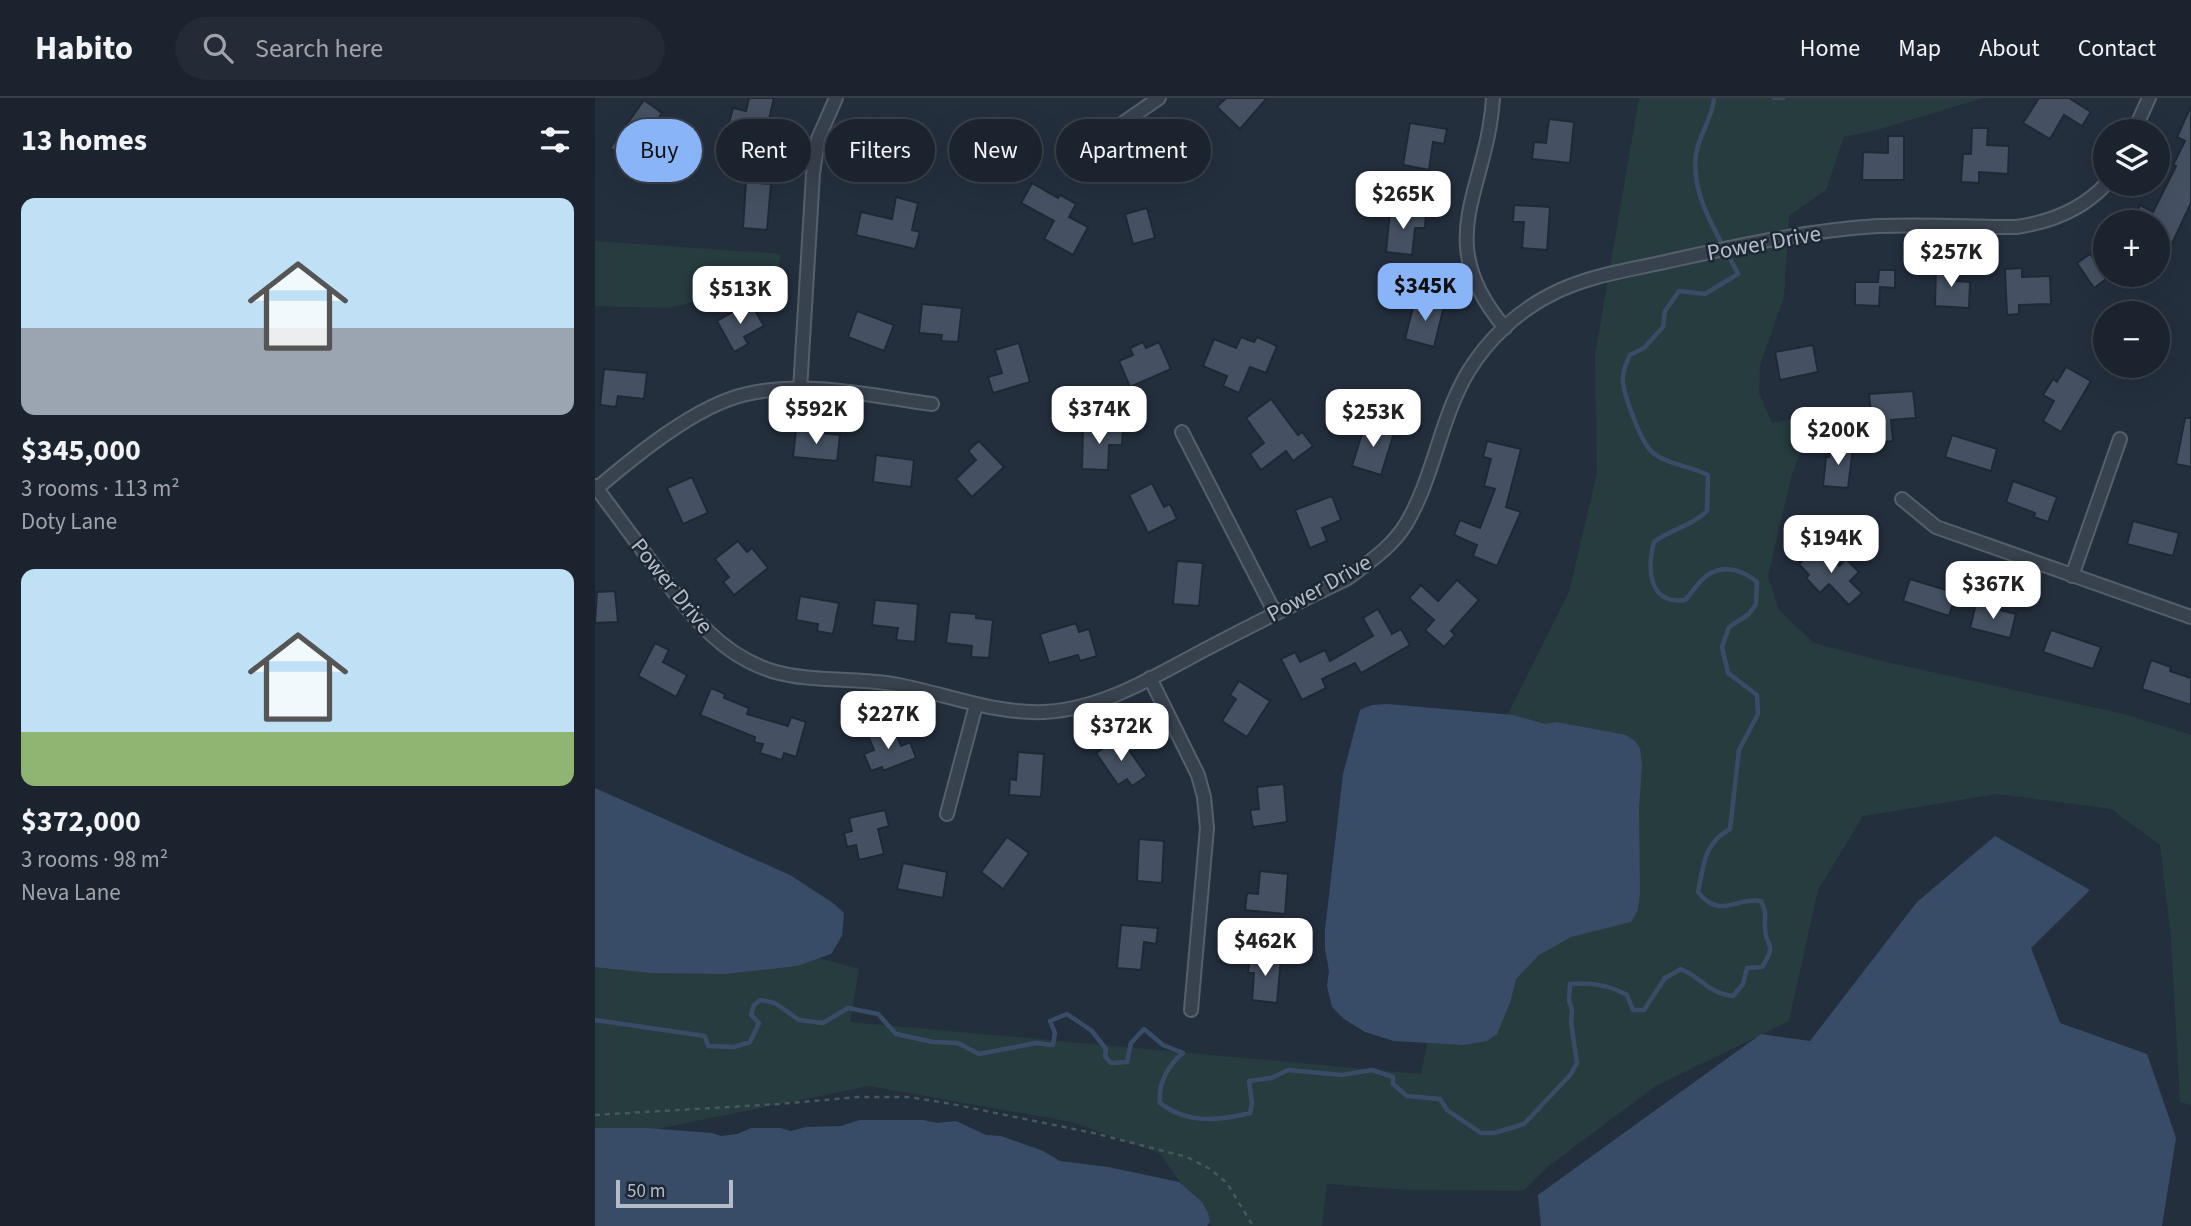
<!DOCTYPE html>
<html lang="en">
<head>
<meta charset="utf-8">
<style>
  body { margin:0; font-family:"Source Sans 3",sans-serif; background:#242b36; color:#f1f3f6; height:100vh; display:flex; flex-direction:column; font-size:26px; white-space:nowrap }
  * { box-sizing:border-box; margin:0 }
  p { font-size:23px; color:#a0a4aa }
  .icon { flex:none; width:38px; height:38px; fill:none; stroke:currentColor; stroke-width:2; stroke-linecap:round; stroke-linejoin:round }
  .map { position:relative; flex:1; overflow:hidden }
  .details { display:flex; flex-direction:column; background:#1b232e; width:595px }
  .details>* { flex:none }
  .top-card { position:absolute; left:21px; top:21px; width:665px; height:63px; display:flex; gap:14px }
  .controls { position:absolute; left:1498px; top:21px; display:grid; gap:14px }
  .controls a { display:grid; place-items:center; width:77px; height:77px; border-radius:50%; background:#1b232e; box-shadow:0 7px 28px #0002,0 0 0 2px #39404a; font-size:35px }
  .scale { position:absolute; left:21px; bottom:18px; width:117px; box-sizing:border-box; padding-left:7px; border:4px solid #b4bcc9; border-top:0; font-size:19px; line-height:24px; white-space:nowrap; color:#b4bcc9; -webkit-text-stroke:5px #1d2633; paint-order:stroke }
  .price { position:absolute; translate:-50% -60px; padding:0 16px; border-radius:14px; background:#fff; color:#222; font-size:23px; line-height:46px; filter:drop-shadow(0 2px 4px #0008) }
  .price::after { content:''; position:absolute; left:50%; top:42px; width:21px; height:16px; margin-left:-10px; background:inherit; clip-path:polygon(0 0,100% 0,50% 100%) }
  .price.on { background:#8ab4f8; color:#111 }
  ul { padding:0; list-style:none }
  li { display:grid; align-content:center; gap:14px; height:371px; padding:0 21px }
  li span { display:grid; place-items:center; height:217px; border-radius:14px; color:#555 }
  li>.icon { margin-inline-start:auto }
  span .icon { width:126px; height:126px; fill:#fffc; stroke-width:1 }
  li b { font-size:30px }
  h2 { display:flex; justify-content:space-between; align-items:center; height:84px; padding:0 21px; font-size:30px }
  .pill { padding:0 24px; border-radius:32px; background:#1b232e; box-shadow:0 7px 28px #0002,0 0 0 2px #39404a; font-size:24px; line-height:63px }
  .pill.on { background:#8ab4f8; color:#111 }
  header { display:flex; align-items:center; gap:42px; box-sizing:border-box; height:98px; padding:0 35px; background:#1b232e; border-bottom:2px solid #39404a }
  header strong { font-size:33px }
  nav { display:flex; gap:38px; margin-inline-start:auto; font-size:24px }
  .search { width:490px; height:63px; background:#242b36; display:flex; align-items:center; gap:18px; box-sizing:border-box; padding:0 24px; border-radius:38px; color:#a0a4aa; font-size:26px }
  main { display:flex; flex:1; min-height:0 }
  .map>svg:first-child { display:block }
  .green { fill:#263c3f }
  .water { fill:#394c67 }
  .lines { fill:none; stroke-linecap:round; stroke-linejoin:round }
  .stream { stroke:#394c67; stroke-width:4.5 }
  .building { fill:#455162; stroke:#1f2835; stroke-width:2 }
  .street-casing { stroke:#565f6c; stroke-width:16 }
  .path { stroke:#44595c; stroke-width:2.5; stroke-dasharray:5 5; stroke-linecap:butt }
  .street { stroke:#38414e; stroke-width:12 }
  .labels { text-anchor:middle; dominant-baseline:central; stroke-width:5; stroke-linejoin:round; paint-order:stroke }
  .street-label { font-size:23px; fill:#b4bcc9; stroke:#1d2633 }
</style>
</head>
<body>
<header>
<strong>Habito</strong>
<div class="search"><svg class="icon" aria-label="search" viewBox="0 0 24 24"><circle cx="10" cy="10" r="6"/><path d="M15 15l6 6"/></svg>Search here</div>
<nav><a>Home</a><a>Map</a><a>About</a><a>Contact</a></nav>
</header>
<main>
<section class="details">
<h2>13 homes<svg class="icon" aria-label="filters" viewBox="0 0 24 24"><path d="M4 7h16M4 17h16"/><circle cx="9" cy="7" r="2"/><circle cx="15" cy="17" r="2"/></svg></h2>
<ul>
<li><span style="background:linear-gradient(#bfe0f5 60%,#9aa5b1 0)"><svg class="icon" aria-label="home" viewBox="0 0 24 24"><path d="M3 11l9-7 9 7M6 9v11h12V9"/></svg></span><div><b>$345,000</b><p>3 rooms · 113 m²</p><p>Doty Lane</p></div></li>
<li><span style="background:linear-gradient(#bfe0f5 75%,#8fb573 0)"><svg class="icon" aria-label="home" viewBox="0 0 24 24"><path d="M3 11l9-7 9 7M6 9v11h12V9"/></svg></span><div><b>$372,000</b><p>3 rooms · 98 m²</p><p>Neva Lane</p></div></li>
</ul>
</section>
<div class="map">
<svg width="1596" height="1128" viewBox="0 0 1596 1128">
  <rect width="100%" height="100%" fill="#242f3e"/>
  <g class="green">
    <polygon points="1044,0 1388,0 1282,32 1249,39 1231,92 1194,118 1189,199 1165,267 1164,295 1177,325 1221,315 1197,376 1173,478 1184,512 1219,545 1291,564 1529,616 1596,637 1596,1007 1585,1004 1576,839 1565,747 1516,711 1403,696 1268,718 1223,792 1194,923 1061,988 955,1067 928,1093 813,1092 732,1086 727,1128 617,1128 564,1055 477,1024 274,988 52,1033 0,1039 0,799 264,871 255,924 826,976 889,664 974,494 1002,375 1000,257"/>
    <polygon points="0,143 186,156 182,176 122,199 73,210 0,208"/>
  </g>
  <g class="water">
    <polygon points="792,606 918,617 950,626 962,624 1031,637 1040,643 1045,650 1047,667 1044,710 1045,795 1043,812 1036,824 976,839 944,857 921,881 915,905 902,936 892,943 869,947 799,943 770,934 749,921 737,909 732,888 734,873 730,851 730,832 748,676 765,612 777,607"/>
    <polygon points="0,690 195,777 238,805 249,815 247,838 236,856 202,868 130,876 55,875 0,869"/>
    <polygon points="1400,738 1495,792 1436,850 1465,925 1552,956 1581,1040 1567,1128 946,1128 943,1097 1166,936 1215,943 1322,804"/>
    <polygon points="265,1022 328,1022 342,1025 361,1023 391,1037 406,1038 448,1053 465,1063 513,1069 584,1084 607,1104 613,1115 615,1124 612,1128 0,1128 0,1030 51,1030 117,1035 126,1038 142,1036 156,1030 185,1030 196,1033 211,1029 246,1028"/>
  </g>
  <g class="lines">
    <g class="stream">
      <polyline points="1179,0 1188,0"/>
      <path d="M0 922 110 938 113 948 139 949 155 944 164 925 156 917 159 907 165 902 180 905 204 922 228 925 253 910 283 916 301 936 338 944 363 945 384 956 441 945 458 947 460 935 455 923 472 916 497 933 511 951 510 958 516 965 532 964 536 945 549 931 568 947 588 955C573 968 563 985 565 1005 592 1026 623 1023 655 1015L657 1005 654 983 676 980 693 972 747 977 777 972 798 979V986L812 998 845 1001 852 1012 886 1035H899L929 1026 976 976 982 965 976 924 977 912 974 902 975 886C995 884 1015 887 1032 897L1038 912H1049L1070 880 1086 871C1107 880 1113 895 1138 898L1148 886 1152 870 1167 869C1183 843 1171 852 1170 831 1169 816 1173 819 1166 803 1140 799 1125 822 1103 794 1109 767 1108 746 1135 731L1144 652 1163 616 1162 597 1133 575 1127 549 1134 529 1154 516 1161 506 1162 484C1149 473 1131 466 1114 476 1105 481 1097 495 1090 502 1053 507 1052 470 1059 444 1076 431 1097 428 1112 413L1113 377C1096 368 1073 367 1057 354 1046 344 1026 292 1028 278 1029 271 1032 263 1035 257L1049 250 1068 229 1070 213 1084 193 1110 196 1143 176C1125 139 1095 99 1101 56 1104 36 1118 20 1119 0"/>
    </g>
  </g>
  <g class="building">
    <polygon points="154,0 179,0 172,30 188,34 184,51 150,42 153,30 134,25 138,10 151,13"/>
    <polygon points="631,0 672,0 645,31 622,9"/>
    <polygon points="1444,0 1474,0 1496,14 1487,28 1469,17 1455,41 1428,25"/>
    <polygon points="49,2 67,15 58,29 63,32 50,51 43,46 32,62 15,50"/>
    <polygon points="1596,8 1596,105 1573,154 1563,149 1563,124 1537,124 1545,107 1558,114 1581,68 1578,67 1590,43 1582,39"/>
    <polygon points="282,19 305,25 293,70 270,64"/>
    <polygon points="954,21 979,24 975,65 937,61 939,44 951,45"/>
    <polygon points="403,24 436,25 436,44 427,44 426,66 402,65"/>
    <polygon points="815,25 852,31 849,46 838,44 834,72 808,67"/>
    <polygon points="604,30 618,51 580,77 566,56"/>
    <polygon points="1377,30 1393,30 1392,47 1414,48 1413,76 1384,74 1384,85 1366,84 1368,56 1376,56"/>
    <polygon points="1293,38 1309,38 1309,82 1267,82 1268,54 1293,55"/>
    <polygon points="151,84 176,86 172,132 148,130"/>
    <polygon points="437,85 463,100 465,97 481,106 474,119 493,129 478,157 449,141 459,123 426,105"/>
    <polygon points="301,99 323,105 317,132 325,134 320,151 261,137 266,114 297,121"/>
    <polygon points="919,107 955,109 952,152 927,150 929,124 918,124"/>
    <polygon points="552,110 560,140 538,146 530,116"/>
    <polygon points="795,113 831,116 830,130 820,130 817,157 791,154"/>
    <polygon points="1510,152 1510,182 1499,190 1482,165 1495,156 1498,160"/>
    <polygon points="1341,168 1361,168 1361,183 1375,184 1374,210 1340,208"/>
    <polygon points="1427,170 1427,179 1455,178 1456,206 1424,207 1424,216 1412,217 1410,171"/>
    <polygon points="1284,172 1300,172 1300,190 1285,189 1284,208 1260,207 1260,184 1283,184"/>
    <polygon points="820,201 849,208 839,249 810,241"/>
    <polygon points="155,204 169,228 149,239 153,246 139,254 122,223"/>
    <polygon points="327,206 367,210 363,244 346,243 347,237 324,235"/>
    <polygon points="262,213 299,227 289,253 253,239"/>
    <polygon points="646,239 659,244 662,239 682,248 671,275 655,269 644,295 628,288 632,278 608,268 619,241 641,250"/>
    <polygon points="548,244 551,250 564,244 576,271 535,289 524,263 538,257 535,250"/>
    <polygon points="424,245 435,284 398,295 393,279 407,275 400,252"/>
    <polygon points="1218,247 1223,274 1185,282 1180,254"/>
    <polygon points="1471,269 1496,283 1466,334 1448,323 1459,303 1448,297 1458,281 1462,284"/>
    <polygon points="9,271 52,275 49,301 23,298 21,309 5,307"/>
    <polygon points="1318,293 1321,320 1296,322 1298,343 1279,345 1274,296"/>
    <polygon points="676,301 703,337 707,334 718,348 698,363 691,353 666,372 655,356 669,345 651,320"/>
    <polygon points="1590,320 1596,320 1596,369 1581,366"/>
    <polygon points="770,326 799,335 786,377 757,368"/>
    <polygon points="488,329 528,330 527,347 514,347 513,372 487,371"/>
    <polygon points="201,332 245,337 242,363 198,359"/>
    <polygon points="1357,337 1402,351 1396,373 1350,359"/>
    <polygon points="384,343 409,369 377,399 361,381 381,362 373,353"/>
    <polygon points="892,343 926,351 911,409 926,414 902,468 878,458 882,447 859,437 865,422 885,430 900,391 889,388 896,361 888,359"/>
    <polygon points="1236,347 1258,349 1253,390 1228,388 1231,359 1234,359"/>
    <polygon points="281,357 319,362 316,389 278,384"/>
    <polygon points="97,379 113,415 88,426 72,390"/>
    <polygon points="1418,383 1462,399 1453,424 1439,419 1440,415 1411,404"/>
    <polygon points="557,385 569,409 575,406 582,421 553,435 534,397"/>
    <polygon points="737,398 746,422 727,430 732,443 715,450 700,412"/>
    <polygon points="1538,423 1584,435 1578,458 1532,446"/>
    <polygon points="143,443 152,454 157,450 173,470 139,497 128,484 134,479 120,461"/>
    <polygon points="1224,447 1244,468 1251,461 1264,474 1255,483 1267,495 1254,507 1234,486 1225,495 1211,480 1214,477 1204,466"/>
    <polygon points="582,463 608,465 604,508 578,506"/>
    <polygon points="1315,481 1361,495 1354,518 1308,503"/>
    <polygon points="862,482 884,502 856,533 860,537 849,549 830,532 839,522 814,500 826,487 843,503"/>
    <polygon points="20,493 23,524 0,525 2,494"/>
    <polygon points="205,498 244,505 238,536 222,533 223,526 201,522"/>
    <polygon points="280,502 323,506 320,544 301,542 303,530 277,527"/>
    <polygon points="1381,506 1421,516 1415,540 1375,530"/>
    <polygon points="783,511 797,536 806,531 815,547 766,575 760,565 727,581 731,590 707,602 686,561 700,554 705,564 730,552 735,563 778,538 768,520"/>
    <polygon points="355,514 381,516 381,520 398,522 394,560 376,559 377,548 351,545"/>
    <polygon points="481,525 484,534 494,531 502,558 485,563 483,557 454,565 445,536"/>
    <polygon points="1456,532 1506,549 1498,571 1448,554"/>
    <polygon points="60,545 74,552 68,564 92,577 81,599 43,578"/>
    <polygon points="1556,562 1576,569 1575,573 1596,580 1596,607 1547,591"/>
    <polygon points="644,583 675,603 652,639 627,623 641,601 635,597"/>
    <polygon points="116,590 130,596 129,600 154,610 152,616 193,628 196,619 211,624 201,659 189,655 187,662 165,655 168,646 159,644 160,639 105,617"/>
    <polygon points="298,628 306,648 315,644 321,660 288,673 287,669 276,673 269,656 279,652 273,637"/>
    <polygon points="525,639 552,678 537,688 532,681 523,687 501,655"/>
    <polygon points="423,654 449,656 446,699 414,697 415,681 421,682"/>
    <polygon points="689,686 692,724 658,729 655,712 664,711 662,689"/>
    <polygon points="290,712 294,728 283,731 289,756 264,762 261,747 252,749 249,735 257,733 254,720"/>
    <polygon points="412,739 434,755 408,791 386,774"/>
    <polygon points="544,741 569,743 567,785 542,783"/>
    <polygon points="308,765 352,774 348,800 302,791"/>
    <polygon points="665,773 693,776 690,816 650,812 652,795 663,796"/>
    <polygon points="526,827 563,830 561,846 549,844 546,872 522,870"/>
    <polygon points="655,858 686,861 682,905 657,902 659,875 653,875"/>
  </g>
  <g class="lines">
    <defs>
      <g id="street">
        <path d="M898 0C892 95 835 141 910 230"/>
        <polyline points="1539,33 1554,0"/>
        <polyline points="505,41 564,0"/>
        <polyline points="205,292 218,76 223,41 241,0"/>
        <polyline points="587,334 680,515"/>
        <path d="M0 388C20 415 40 442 60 469 92 512 123 556 177 573 217 585 262 579 303 587 352 596 398 616 449 614 510 611 563 576 615 549 661 525 707 502 753 480 774 464 797 449 811 426 839 379 845 321 873 274 893 241 923 213 957 196 994 177 1035 172 1074 163 1142 148 1214 132 1283 128 1329 126 1376 129 1421 129 1456 124 1487 112 1511 86"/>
        <path d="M0 392C40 358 101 307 152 296 211 282 278 298 337 306"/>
        <polyline points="1307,401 1341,429 1596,519"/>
        <polyline points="1477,478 1525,341"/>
        <polyline points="555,580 603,677 609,699 612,730 596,912"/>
        <polyline points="352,716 381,607"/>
      </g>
    </defs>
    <use href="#street" class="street-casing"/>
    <polyline class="path" points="0,1017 184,1006 263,999 314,999 357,1006 503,1036 592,1059 615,1071 632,1085 658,1128"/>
    <use href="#street" class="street"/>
  </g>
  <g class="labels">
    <g class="street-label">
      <text transform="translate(1169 145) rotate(-10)">Power Drive</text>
      <text transform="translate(77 488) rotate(51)">Power Drive</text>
      <text transform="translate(724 490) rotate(-29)">Power Drive</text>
    </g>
  </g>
</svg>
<div class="controls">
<a><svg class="icon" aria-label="layers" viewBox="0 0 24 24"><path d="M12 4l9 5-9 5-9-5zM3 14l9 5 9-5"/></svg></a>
<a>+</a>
<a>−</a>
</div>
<div class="scale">50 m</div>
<b class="price" style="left:808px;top:133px">$265K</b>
<b class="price" style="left:1356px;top:191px">$257K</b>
<b class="price on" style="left:830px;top:225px">$345K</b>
<b class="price" style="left:145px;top:228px">$513K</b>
<b class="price" style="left:221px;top:348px">$592K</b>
<b class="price" style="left:504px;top:348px">$374K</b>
<b class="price" style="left:778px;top:351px">$253K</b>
<b class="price" style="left:1243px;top:369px">$200K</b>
<b class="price" style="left:1236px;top:477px">$194K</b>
<b class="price" style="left:1398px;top:523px">$367K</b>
<b class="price" style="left:293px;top:653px">$227K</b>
<b class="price" style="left:526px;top:665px">$372K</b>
<b class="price" style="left:670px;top:880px">$462K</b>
<div class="top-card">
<a class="pill on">Buy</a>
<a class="pill">Rent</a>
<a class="pill">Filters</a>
<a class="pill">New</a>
<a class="pill">Apartment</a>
</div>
</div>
</main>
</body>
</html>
